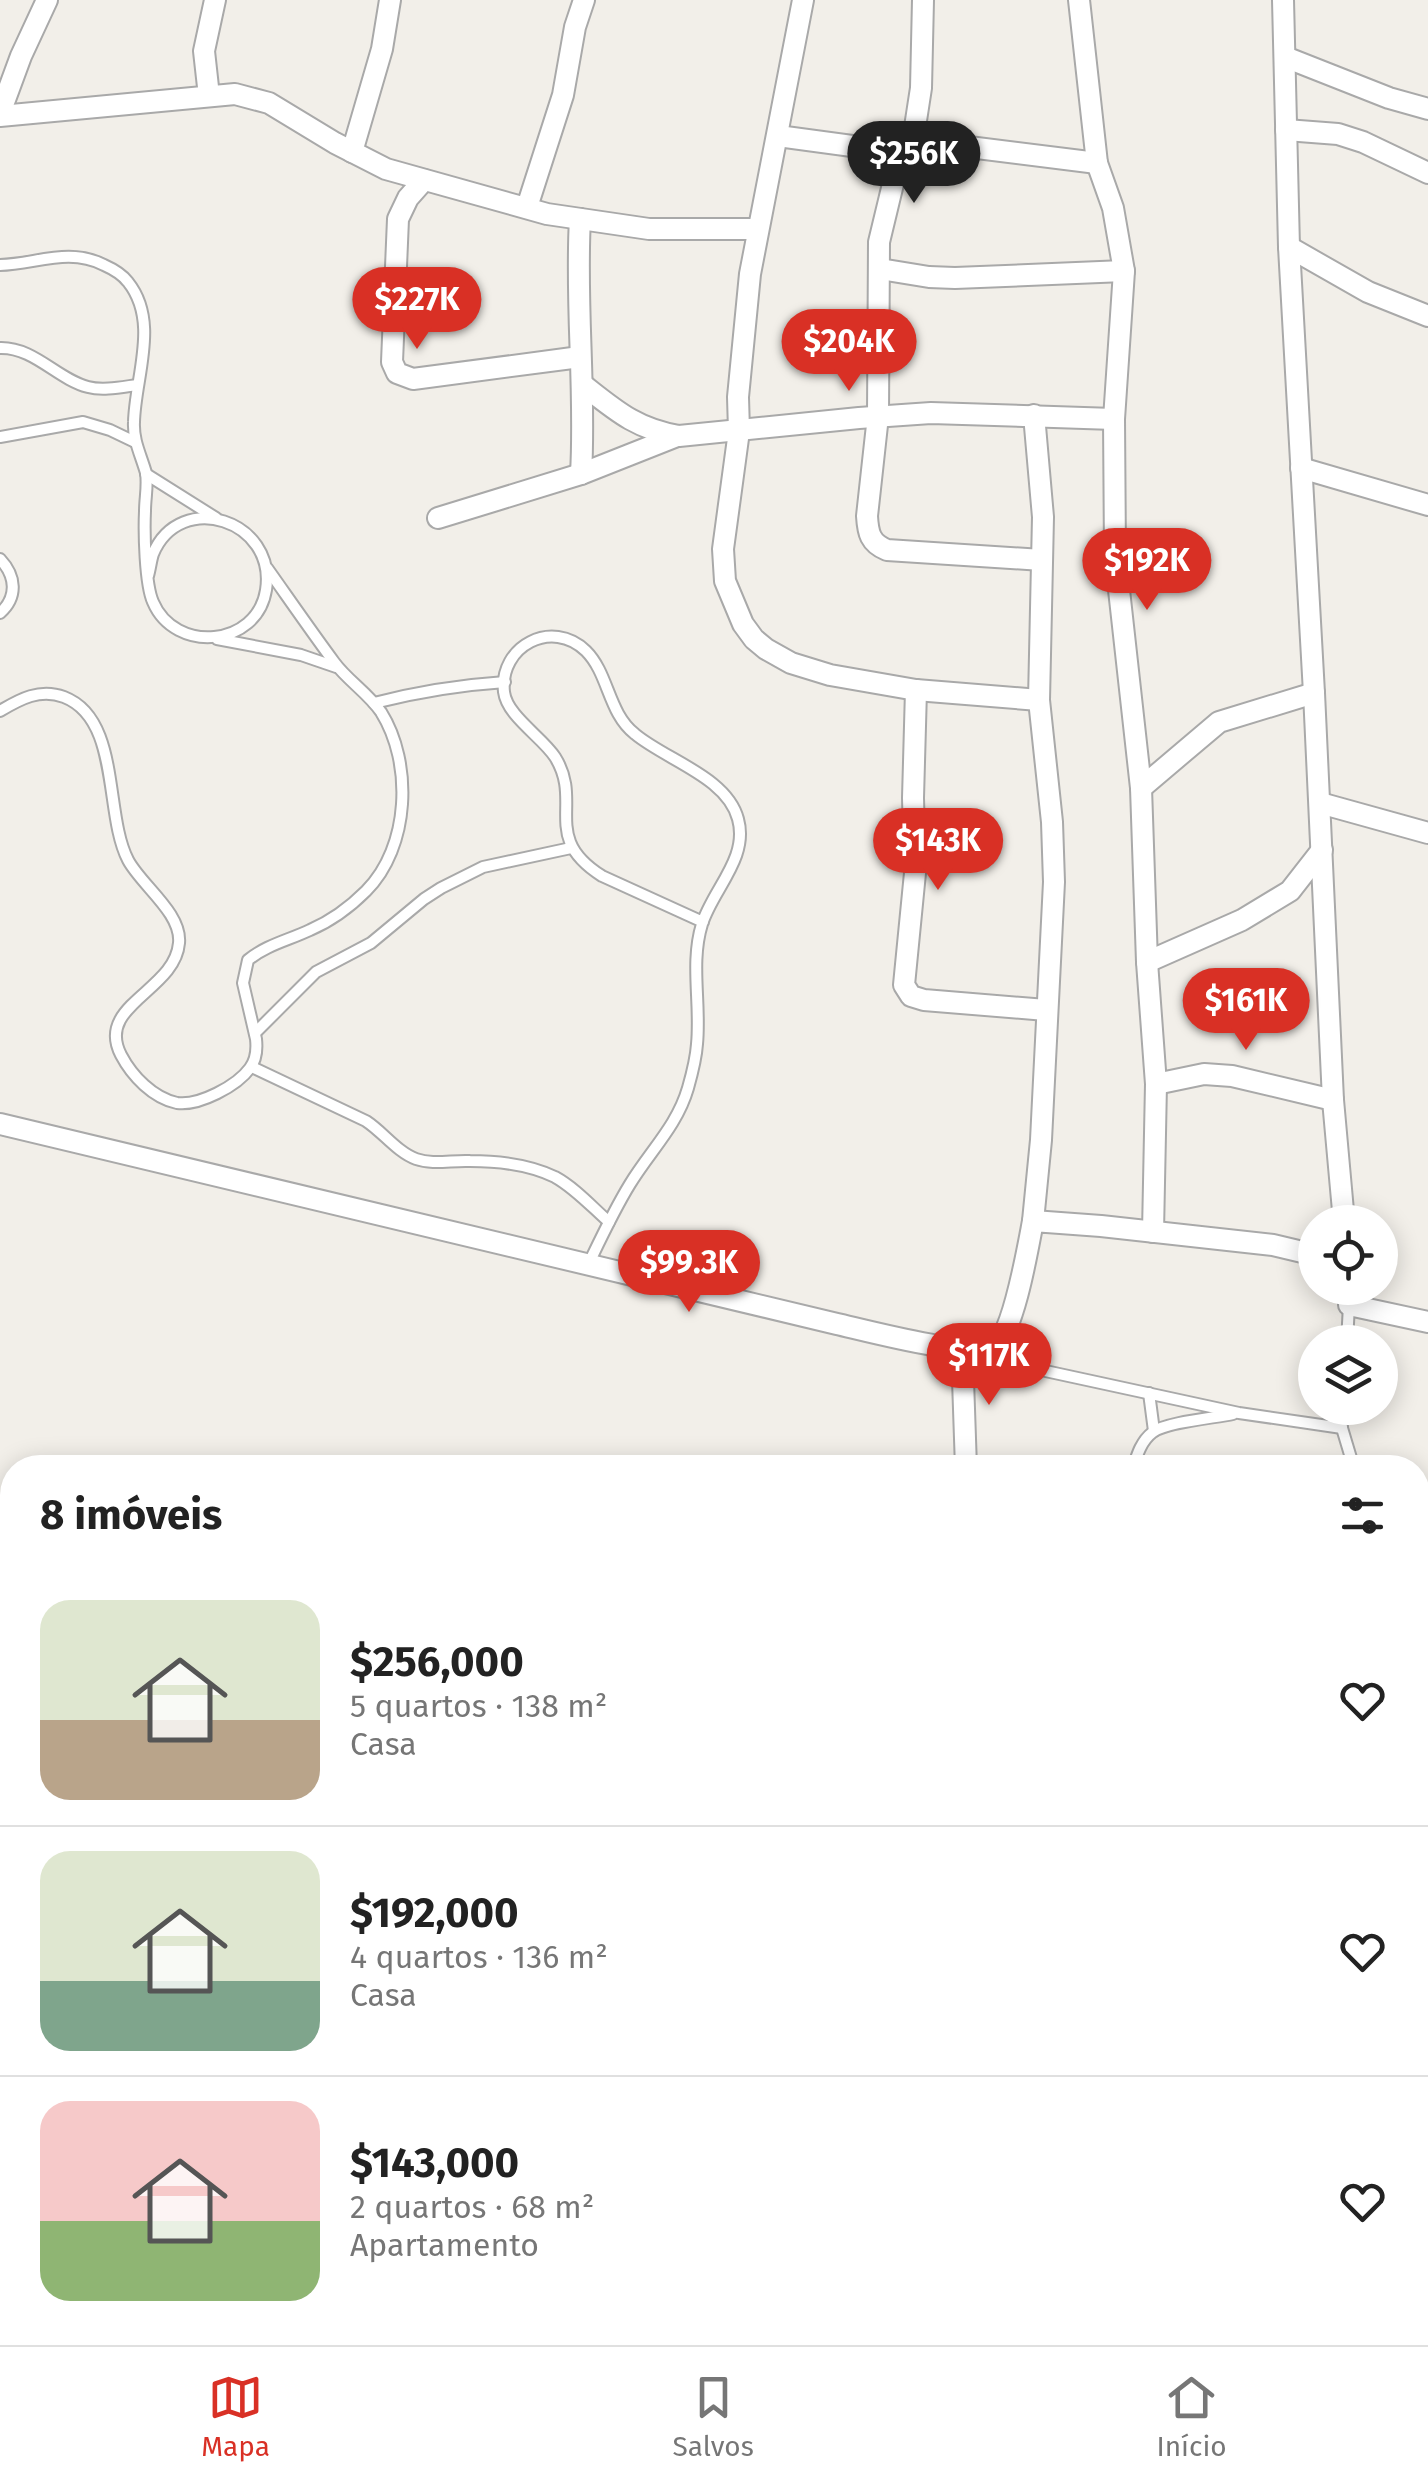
<!DOCTYPE html>
<html lang="pt">
<head>
<meta charset="utf-8">
<style>
  body { margin:0; font-family:"Fira Sans",sans-serif; background:#f6f6f6; color:#222; height:100vh; display:flex; flex-direction:column; font-size:38px; white-space:nowrap }
  * { box-sizing:border-box; margin:0 }
  p { font-size:32px; color:#767676 }
  .icon { flex:none; width:55px; height:55px; fill:none; stroke:currentColor; stroke-width:2; stroke-linecap:round; stroke-linejoin:round }
  .map { position:relative; flex:1; overflow:hidden }
  .side { position:absolute; left:0px; top:1455px; width:1430px; height:890px; display:flex; flex-direction:column; background:#fff; border-radius:40px 40px 0 0; box-shadow:0 5px 25px #0003 }
  .side>* { flex:none }
  .fabs { position:absolute; left:1298px; top:1205px; display:grid; gap:20px }
  .fabs a { display:grid; place-items:center; width:100px; height:100px; border-radius:50%; background:#fff; box-shadow:0 5px 25px #0003; font-size:50px }
  .price { position:absolute; translate:-50% -85px; padding:0 22px; border-radius:35px; background:#d93025; color:#fff; font-size:32px; line-height:65px; filter:drop-shadow(0 2px 5px #0008) }
  .price::after { content:''; position:absolute; left:50%; top:60px; width:30px; height:22px; margin-left:-15px; background:inherit; clip-path:polygon(0 0,100% 0,50% 100%) }
  .price.selected { background:#222; color:#fff }
  ul { padding:0; list-style:none }
  li { display:flex; align-items:center; gap:30px; height:250px; padding:0 40px }
  li+li { border-top:2px solid #e0e0e0 }
  li span { display:grid; place-items:center; flex:none; width:280px; height:200px; border-radius:30px; color:#555 }
  li>.icon { margin-inline-start:auto }
  span .icon { width:120px; height:120px; fill:#fffc; stroke-width:1 }
  li b { font-size:42px }
  h2 { display:flex; justify-content:space-between; align-items:center; height:120px; padding:0 40px; font-size:42px }
  .menu { display:flex; justify-content:space-around; align-items:center; height:140px; border-top:2px solid #e0e0e0; background:#fff; font-size:28px; color:#767676 }
  .menu a { display:grid; justify-items:center; gap:5px }
  .menu .selected { color:#d93025 }
  .map>svg:first-child { display:block }
  .parking { fill:#e2e2e2 }
  .lines { fill:none; stroke-linecap:round; stroke-linejoin:round }
  .lane-casing { stroke:#a9a9a9; stroke-width:14 }
  .street-casing { stroke:#a9a9a9; stroke-width:24 }
  .lane { stroke:#fff; stroke-width:10 }
  .street { stroke:#fff; stroke-width:20 }
</style>
</head>
<body>
<div class="map">
<svg width="1428" height="2345" viewBox="0 0 1428 2345">
  <rect width="100%" height="100%" fill="#f2efe9"/>
  <polygon class="parking" points="1428,1654 1428,2048 1418,2048 1418,1655"/>
  <g class="lines">
    <defs>
      <g id="lane">
        <path d="M0 265C36 264 69 247 104 265 113 269 122 274 128 282 160 322 135 377 134 422 133 441 141 455 146 473 148 486 145 498 145 511 144 532 145 584 153 602 175 654 257 647 266 590 277 520 180 489 153 554 151 560 150 569 148 576"/>
        <path d="M0 348C34 347 57 379 88 387 103 391 122 387 137 385"/>
        <polyline points="0,437 83,422 110,430 135,442"/>
        <polyline points="146,474 216,518"/>
        <path d="M0 559C16 576 18 597 0 613"/>
        <polyline points="217,639 301,655 336,667"/>
        <path d="M374 703C417 692 460 685 505 682"/>
        <path d="M0 711C20 699 40 688 64 697 121 719 104 814 128 860 141 885 182 913 179 943 175 991 95 1005 121 1055 132 1076 153 1098 177 1103 199 1106 237 1086 250 1068 256 1060 257 1048 256 1039L243 983 248 960C266 945 289 940 310 930 331 921 350 907 366 891 410 847 413 763 381 712 368 693 347 680 334 662 311 631 289 599 267 568"/>
        <polyline points="255,1033 316,972 371,943 424,899 441,888 483,867 571,848"/>
        <path d="M252 1067 366 1121C383 1132 397 1152 416 1159 433 1165 452 1160 470 1161 498 1161 530 1165 555 1177 575 1188 592 1207 609 1222"/>
        <path d="M588 1265C601 1238 614 1210 630 1184 650 1151 677 1126 688 1088 692 1074 696 1059 697 1044 701 1003 690 963 702 924 713 889 749 858 738 819 727 777 666 760 635 734 608 713 609 674 586 651 552 618 499 646 504 692 507 716 542 737 555 757 584 803 540 837 602 876L703 922"/>
        <polyline points="1347,1342 1349,1305"/>
        <polyline points="993,1348 1017,1363 1027,1367 1239,1413 1342,1428"/>
        <polyline points="1149,1393 1154,1431"/>
        <polyline points="1340,1408 1342,1428 1354,1468"/>
        <path d="M1133 1468C1137 1455 1141 1441 1153 1432 1167 1422 1214 1418 1233 1414"/>
        <polyline points="1418,1769 1428,2057"/>
        <polyline points="1418,2113 1422,2103 1428,2075"/>
        <polyline points="1164,2332 1165,2345"/>
        <polyline points="1394,2332 1395,2345"/>
      </g>
      <g id="street">
        <polyline points="803,0 750,274 738,397 739,431 723,549 725,581 743,624 754,639 766,649 791,663 830,675 916,690 1039,700"/>
        <polyline points="1079,0 1097,163 1113,208 1124,271 1114,419 1115,554 1141,788 1147,962 1156,1084 1153,1232"/>
        <polyline points="1283,0 1289,247 1314,693 1333,1100 1344,1222"/>
        <polyline points="1285,57 1389,98 1428,109"/>
        <polyline points="209,96 204,51 215,0"/>
        <polyline points="0,113 21,56 47,0"/>
        <polyline points="0,116 235,94 269,103 335,143 386,169 547,214 649,229 758,229"/>
        <polyline points="1286,130 1338,134 1363,142 1428,173"/>
        <polyline points="778,136 852,146 899,159"/>
        <polyline points="913,140 921,88 923,0"/>
        <polyline points="352,152 382,49 390,0"/>
        <polyline points="424,180 408,198 398,219 392,362 397,373 413,379 580,357"/>
        <polyline points="527,207 563,95 575,27 584,0"/>
        <path d="M580 219C575 304 586 389 581 474"/>
        <polyline points="1289,247 1368,292 1428,316"/>
        <polyline points="880,269 929,277 955,278 1124,271"/>
        <path d="M582 384C615 410 636 429 679 436L859 418 931 413 1114 419"/>
        <polyline points="1301,468 1428,505"/>
        <polyline points="438,518 581,474 677,436"/>
        <path d="M1042 560 887 550C870 543 868 533 867 516L878 416 879 242 899 159 913 140 1097 163"/>
        <polyline points="916,690 913,798 915,873 904,985 911,996 924,1000 1046,1010"/>
        <polyline points="1141,788 1219,722 1314,693"/>
        <polyline points="1320,803 1428,833"/>
        <polyline points="1147,962 1242,920 1290,891 1322,850"/>
        <polyline points="1156,1084 1204,1074 1232,1076 1333,1100"/>
        <path d="M0 1124 837 1324C864 1330 976 1360 995 1346 1014 1331 1028 1247 1033 1221L1101 1226 1273 1245 1315 1255"/>
        <polyline points="1033,1221 1041,1140 1054,882 1052,822 1039,700 1043,517 1034,415"/>
        <polyline points="1349,1288 1349,1305 1428,1322"/>
        <polyline points="962,1350 966,1468"/>
        <polyline points="0,1837 12,1840"/>
        <polyline points="0,2081 12,2084"/>
        <polyline points="0,2317 12,2321"/>
        <polyline points="50,2332 79,2345"/>
        <polyline points="913,2332 967,2345"/>
        <polyline points="996,2332 997,2345"/>
        <polyline points="295,2345 298,2332"/>
      </g>
    </defs>
    <use href="#lane" class="lane-casing"/>
    <use href="#street" class="street-casing"/>
    <use href="#lane" class="lane"/>
    <use href="#street" class="street"/>
  </g>
</svg>
<div class="fabs">
<a><svg class="icon" aria-label="locate" viewBox="0 0 24 24"><circle cx="12" cy="12" r="6"/><path d="M12 2v4M12 18v4M2 12h4M18 12h4"/></svg></a>
<a><svg class="icon" aria-label="layers" viewBox="0 0 24 24"><path d="M12 4l9 5-9 5-9-5zM3 14l9 5 9-5"/></svg></a>
</div>
<b class="price selected" style="left:914px;top:206px">$256K</b>
<b class="price" style="left:417px;top:352px">$227K</b>
<b class="price" style="left:849px;top:394px">$204K</b>
<b class="price" style="left:1147px;top:613px">$192K</b>
<b class="price" style="left:938px;top:893px">$143K</b>
<b class="price" style="left:1246px;top:1053px">$161K</b>
<b class="price" style="left:689px;top:1315px">$99.3K</b>
<b class="price" style="left:989px;top:1408px">$117K</b>
<section class="side">
<h2>8 imóveis<svg class="icon" aria-label="filters" viewBox="0 0 24 24"><path d="M4 7h16M4 17h16"/><circle cx="9" cy="7" r="2"/><circle cx="15" cy="17" r="2"/></svg></h2>
<ul>
<li><span style="background:linear-gradient(#dfe7d0 60%,#b9a48a 0)"><svg class="icon" aria-label="home" viewBox="0 0 24 24"><path d="M3 11l9-7 9 7M6 9v11h12V9"/></svg></span><div><b>$256,000</b><p>5 quartos · 138 m²</p><p>Casa</p></div><svg class="icon" aria-label="heart" viewBox="0 0 24 24"><path d="M12 20l-8-8c-3-5 5-10 8-4 3-6 11-1 8 4z"/></svg></li>
<li><span style="background:linear-gradient(#dfe7d0 65%,#7fa58c 0)"><svg class="icon" aria-label="home" viewBox="0 0 24 24"><path d="M3 11l9-7 9 7M6 9v11h12V9"/></svg></span><div><b>$192,000</b><p>4 quartos · 136 m²</p><p>Casa</p></div><svg class="icon" aria-label="heart" viewBox="0 0 24 24"><path d="M12 20l-8-8c-3-5 5-10 8-4 3-6 11-1 8 4z"/></svg></li>
<li><span style="background:linear-gradient(#f6c9c9 60%,#8fb573 0)"><svg class="icon" aria-label="home" viewBox="0 0 24 24"><path d="M3 11l9-7 9 7M6 9v11h12V9"/></svg></span><div><b>$143,000</b><p>2 quartos · 68 m²</p><p>Apartamento</p></div><svg class="icon" aria-label="heart" viewBox="0 0 24 24"><path d="M12 20l-8-8c-3-5 5-10 8-4 3-6 11-1 8 4z"/></svg></li>
</ul>
</section>
</div>
<nav class="menu">
<a class="selected"><svg class="icon" aria-label="map" viewBox="0 0 24 24"><path d="M3 6l6-2 6 2 6-2v14l-6 2-6-2-6 2zM9 4v14M15 6v14"/></svg>Mapa</a>
<a><svg class="icon" aria-label="saved" viewBox="0 0 24 24"><path d="M7 4h10v16l-5-4-5 4z"/></svg>Salvos</a>
<a><svg class="icon" aria-label="home" viewBox="0 0 24 24"><path d="M3 11l9-7 9 7M6 9v11h12V9"/></svg>Início</a>
</nav>
</body>
</html>
